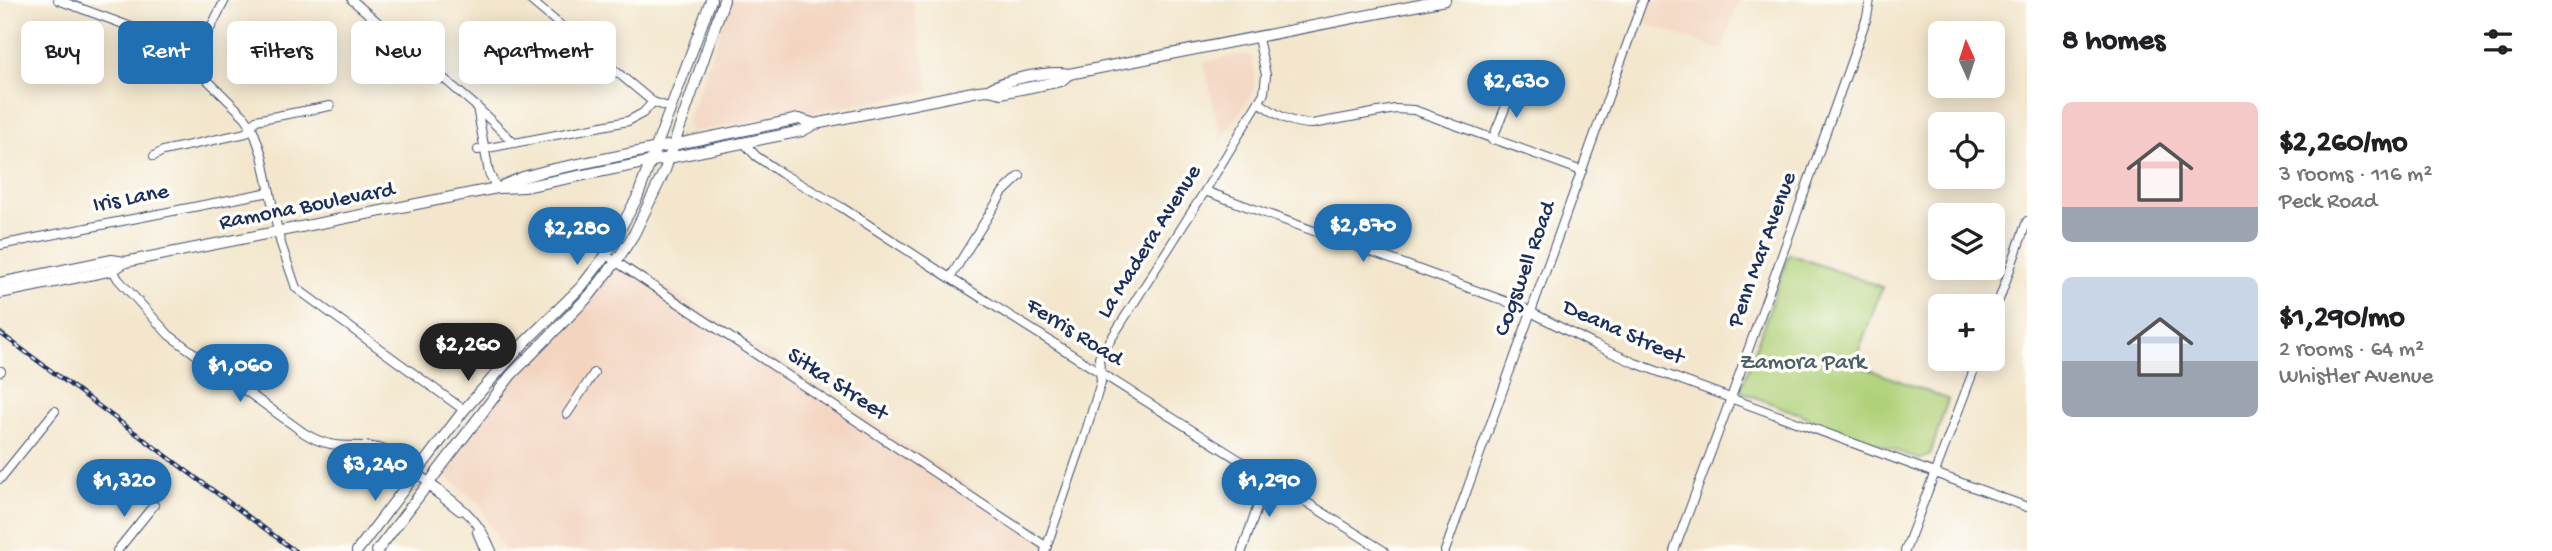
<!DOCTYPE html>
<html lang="en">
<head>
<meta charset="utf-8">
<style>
  body { margin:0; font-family:"Gochi Hand",sans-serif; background:#f6f6f6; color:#202124; height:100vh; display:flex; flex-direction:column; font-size:26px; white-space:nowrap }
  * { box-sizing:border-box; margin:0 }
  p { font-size:23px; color:#757577 }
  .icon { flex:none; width:38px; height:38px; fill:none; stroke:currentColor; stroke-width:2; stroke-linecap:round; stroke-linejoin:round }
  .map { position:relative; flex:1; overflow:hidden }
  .sheet { display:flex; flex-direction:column; background:#fff; width:525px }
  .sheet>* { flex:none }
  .hud { position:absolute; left:21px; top:21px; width:665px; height:63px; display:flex; gap:14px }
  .needle { width:46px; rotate:357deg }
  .tools { position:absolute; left:1928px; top:21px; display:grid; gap:14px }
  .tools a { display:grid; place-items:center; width:77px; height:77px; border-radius:10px; background:#fff; box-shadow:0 4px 18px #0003; font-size:35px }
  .price { position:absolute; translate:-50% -60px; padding:0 16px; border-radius:24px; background:#1f6fb2; color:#fff; font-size:23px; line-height:46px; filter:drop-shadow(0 2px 4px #0008) }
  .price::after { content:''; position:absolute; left:50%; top:42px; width:21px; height:16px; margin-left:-10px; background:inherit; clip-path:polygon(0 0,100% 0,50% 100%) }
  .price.on { background:#222; color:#fff }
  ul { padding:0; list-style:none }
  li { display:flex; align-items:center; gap:21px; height:175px; padding:0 35px }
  li span { display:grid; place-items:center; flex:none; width:196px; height:140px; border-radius:10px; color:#555 }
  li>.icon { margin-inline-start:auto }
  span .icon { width:84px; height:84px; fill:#fffc; stroke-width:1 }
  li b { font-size:30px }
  h2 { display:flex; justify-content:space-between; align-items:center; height:84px; padding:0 35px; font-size:30px }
  .pill { padding:0 24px; border-radius:10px; background:#fff; box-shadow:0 4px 18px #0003; font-size:24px; line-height:63px }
  .pill.on { background:#1f6fb2; color:#fff }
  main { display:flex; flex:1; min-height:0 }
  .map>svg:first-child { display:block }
  .built { fill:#f3d4bf }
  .green { fill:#b0d179; stroke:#66806c; stroke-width:2 }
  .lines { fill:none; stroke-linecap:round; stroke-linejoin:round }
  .minor-casing { stroke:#3b4a6e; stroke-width:10 }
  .major-casing { stroke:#3b4a6e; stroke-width:12 }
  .minor { stroke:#fff; stroke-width:8 }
  .major { stroke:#fff; stroke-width:10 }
  .rail-casing { stroke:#1b2f5e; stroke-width:4.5 }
  .rail { stroke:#fdfcf7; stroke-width:2; stroke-dasharray:5; stroke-linecap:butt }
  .labels { text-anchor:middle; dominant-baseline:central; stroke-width:7; stroke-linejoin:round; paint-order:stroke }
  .street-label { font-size:23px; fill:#1b2f5e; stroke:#fdfcf7 }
  .park-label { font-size:23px; fill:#486066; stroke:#fdfcf7 }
</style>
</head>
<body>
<main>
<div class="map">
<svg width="2027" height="551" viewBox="0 0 2027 551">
  <rect width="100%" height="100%" fill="#fdfcf7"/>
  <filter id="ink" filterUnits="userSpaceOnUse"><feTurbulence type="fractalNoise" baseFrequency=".0143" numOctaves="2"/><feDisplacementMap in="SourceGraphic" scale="14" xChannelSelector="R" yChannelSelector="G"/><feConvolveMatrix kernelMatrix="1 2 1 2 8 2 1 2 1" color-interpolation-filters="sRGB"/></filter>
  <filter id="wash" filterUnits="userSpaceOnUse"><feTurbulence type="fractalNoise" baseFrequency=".00686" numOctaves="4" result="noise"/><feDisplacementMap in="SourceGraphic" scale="28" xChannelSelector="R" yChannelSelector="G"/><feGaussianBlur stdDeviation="1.57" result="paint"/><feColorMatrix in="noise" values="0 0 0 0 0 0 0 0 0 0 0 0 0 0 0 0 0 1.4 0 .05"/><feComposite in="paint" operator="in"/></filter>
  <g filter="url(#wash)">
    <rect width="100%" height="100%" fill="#f3e6cc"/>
    <g class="built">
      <polygon points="731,0 912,0 930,92 691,132 687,123"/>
      <polygon points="1652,0 1739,0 1722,50 1644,23"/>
      <polygon points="1246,54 1252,57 1255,77 1253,91 1221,142 1204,62"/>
      <polygon points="624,259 1053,542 1050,551 503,551 479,503 441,473 501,390"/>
    </g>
    <polygon class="green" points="1789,254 1882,287 1854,364 1948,399 1930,455 1920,460 1744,393 1741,389"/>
  </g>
  <g filter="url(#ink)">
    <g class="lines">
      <defs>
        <g id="minor">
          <polyline points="58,0 156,36 190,63 245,117 252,127 262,155 280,241 296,288 464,410"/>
          <polyline points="352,0 477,107 514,143"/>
          <polyline points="530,0 653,102 671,108"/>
          <polyline points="191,65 225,0"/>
          <path d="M1260 103C1277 115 1291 124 1312 124L1395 109 1414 110 1582 171"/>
          <polyline points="477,107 489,173 497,188"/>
          <polyline points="1492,140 1513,89"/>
          <polyline points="745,144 756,156 781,173 841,207 950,278 1384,551"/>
          <polyline points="478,150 628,121 643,113 653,102"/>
          <polyline points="154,156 163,151 246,133 256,120 330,106"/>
          <polyline points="1205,191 1521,307 1595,345 1635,363 2027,507"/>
          <polyline points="0,245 270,192"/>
          <polyline points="612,259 1047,547"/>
          <path d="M113 270 118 279 169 335 304 433C339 455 357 439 388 451 401 455 412 469 422 477 452 501 477 513 492 551"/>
          <polyline points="950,278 1003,192 1020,176"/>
          <polyline points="1993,317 2027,221"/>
          <polyline points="0,372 1,371"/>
          <polyline points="567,414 594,373"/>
          <polyline points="0,479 55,411"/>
          <polyline points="430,485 434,491 460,511"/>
          <polyline points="477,532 485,551"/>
          <polyline points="117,551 154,505"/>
          <polyline points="1045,551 1083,441 1101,382 1099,358 1205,191 1264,93 1266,75 1258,38"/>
          <polyline points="1242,551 1268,477"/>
          <polyline points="1445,551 1643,0"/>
          <polyline points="1674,551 1731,398 1867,17 1870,0"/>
          <polyline points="1905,551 1978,359"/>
        </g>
        <g id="major">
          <path d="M988 90C1006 79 1049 70 1069 74L1445 0"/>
          <polyline points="504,185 523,177 545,171 799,119 815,124"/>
          <polyline points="0,283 112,260 125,262 497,188 524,187 802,131 815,124 978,91 988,90 1001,93 1061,81 1069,74"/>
          <polyline points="0,293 113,270 125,262"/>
          <polyline points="357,551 464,410 525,342 581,287 606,255 637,198 711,0"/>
          <polyline points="377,551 511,375 590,295 616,262 634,234 665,170 724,0"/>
        </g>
      </defs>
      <use href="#minor" class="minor-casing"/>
      <use href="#major" class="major-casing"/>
      <use href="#minor" class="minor"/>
      <use href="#major" class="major"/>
      <defs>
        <polyline id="rail" points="0,333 295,551"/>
      </defs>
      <use href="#rail" class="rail-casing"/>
      <use href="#rail" class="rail"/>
    </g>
  </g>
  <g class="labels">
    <g class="street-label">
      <text transform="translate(131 199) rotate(-11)">Iris Lane</text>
      <text transform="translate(307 207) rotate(-11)">Ramona Boulevard</text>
      <text transform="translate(1150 242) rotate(-58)">La Madera Avenue</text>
      <text transform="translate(1763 250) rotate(-70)">Penn Mar Avenue</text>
      <text transform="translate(1526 269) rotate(-70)">Cogswell Road</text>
      <text transform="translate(1074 333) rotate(32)">Ferris Road</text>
      <text transform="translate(1623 333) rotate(24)">Deana Street</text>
      <text transform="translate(837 385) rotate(33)">Sitka Street</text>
    </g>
    <g class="park-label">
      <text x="1803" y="363">Zamora Park</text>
    </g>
  </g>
</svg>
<div class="tools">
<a><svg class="needle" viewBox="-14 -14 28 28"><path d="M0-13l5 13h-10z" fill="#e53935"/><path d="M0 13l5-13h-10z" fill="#757577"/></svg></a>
<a><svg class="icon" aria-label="locate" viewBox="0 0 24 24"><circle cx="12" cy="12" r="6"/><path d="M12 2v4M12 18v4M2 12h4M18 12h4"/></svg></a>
<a><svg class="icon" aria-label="layers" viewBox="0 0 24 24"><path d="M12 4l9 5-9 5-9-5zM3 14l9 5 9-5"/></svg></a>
<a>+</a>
</div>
<b class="price" style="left:1516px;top:120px">$2,630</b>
<b class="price" style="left:1363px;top:264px">$2,870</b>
<b class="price" style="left:577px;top:267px">$2,280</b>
<b class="price on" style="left:468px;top:383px">$2,260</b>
<b class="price" style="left:240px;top:404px">$1,060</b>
<b class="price" style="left:375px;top:503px">$3,240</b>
<b class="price" style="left:124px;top:519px">$1,320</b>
<b class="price" style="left:1269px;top:519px">$1,290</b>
<div class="hud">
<a class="pill">Buy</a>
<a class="pill on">Rent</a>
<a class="pill">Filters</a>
<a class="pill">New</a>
<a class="pill">Apartment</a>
</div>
</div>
<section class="sheet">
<h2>8 homes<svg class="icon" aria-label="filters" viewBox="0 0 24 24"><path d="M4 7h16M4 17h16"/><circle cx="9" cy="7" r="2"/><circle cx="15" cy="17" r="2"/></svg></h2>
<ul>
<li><span style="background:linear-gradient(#f6c9c9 75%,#9aa5b1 0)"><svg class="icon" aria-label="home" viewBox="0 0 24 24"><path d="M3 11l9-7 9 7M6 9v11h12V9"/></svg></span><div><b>$2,260/mo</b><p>3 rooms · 116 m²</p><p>Peck Road</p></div></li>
<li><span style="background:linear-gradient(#c9d6e8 60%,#9aa5b1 0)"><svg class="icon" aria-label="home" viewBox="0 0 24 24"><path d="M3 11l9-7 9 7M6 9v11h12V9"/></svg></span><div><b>$1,290/mo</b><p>2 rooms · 64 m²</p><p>Whistler Avenue</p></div></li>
</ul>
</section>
</main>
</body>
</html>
